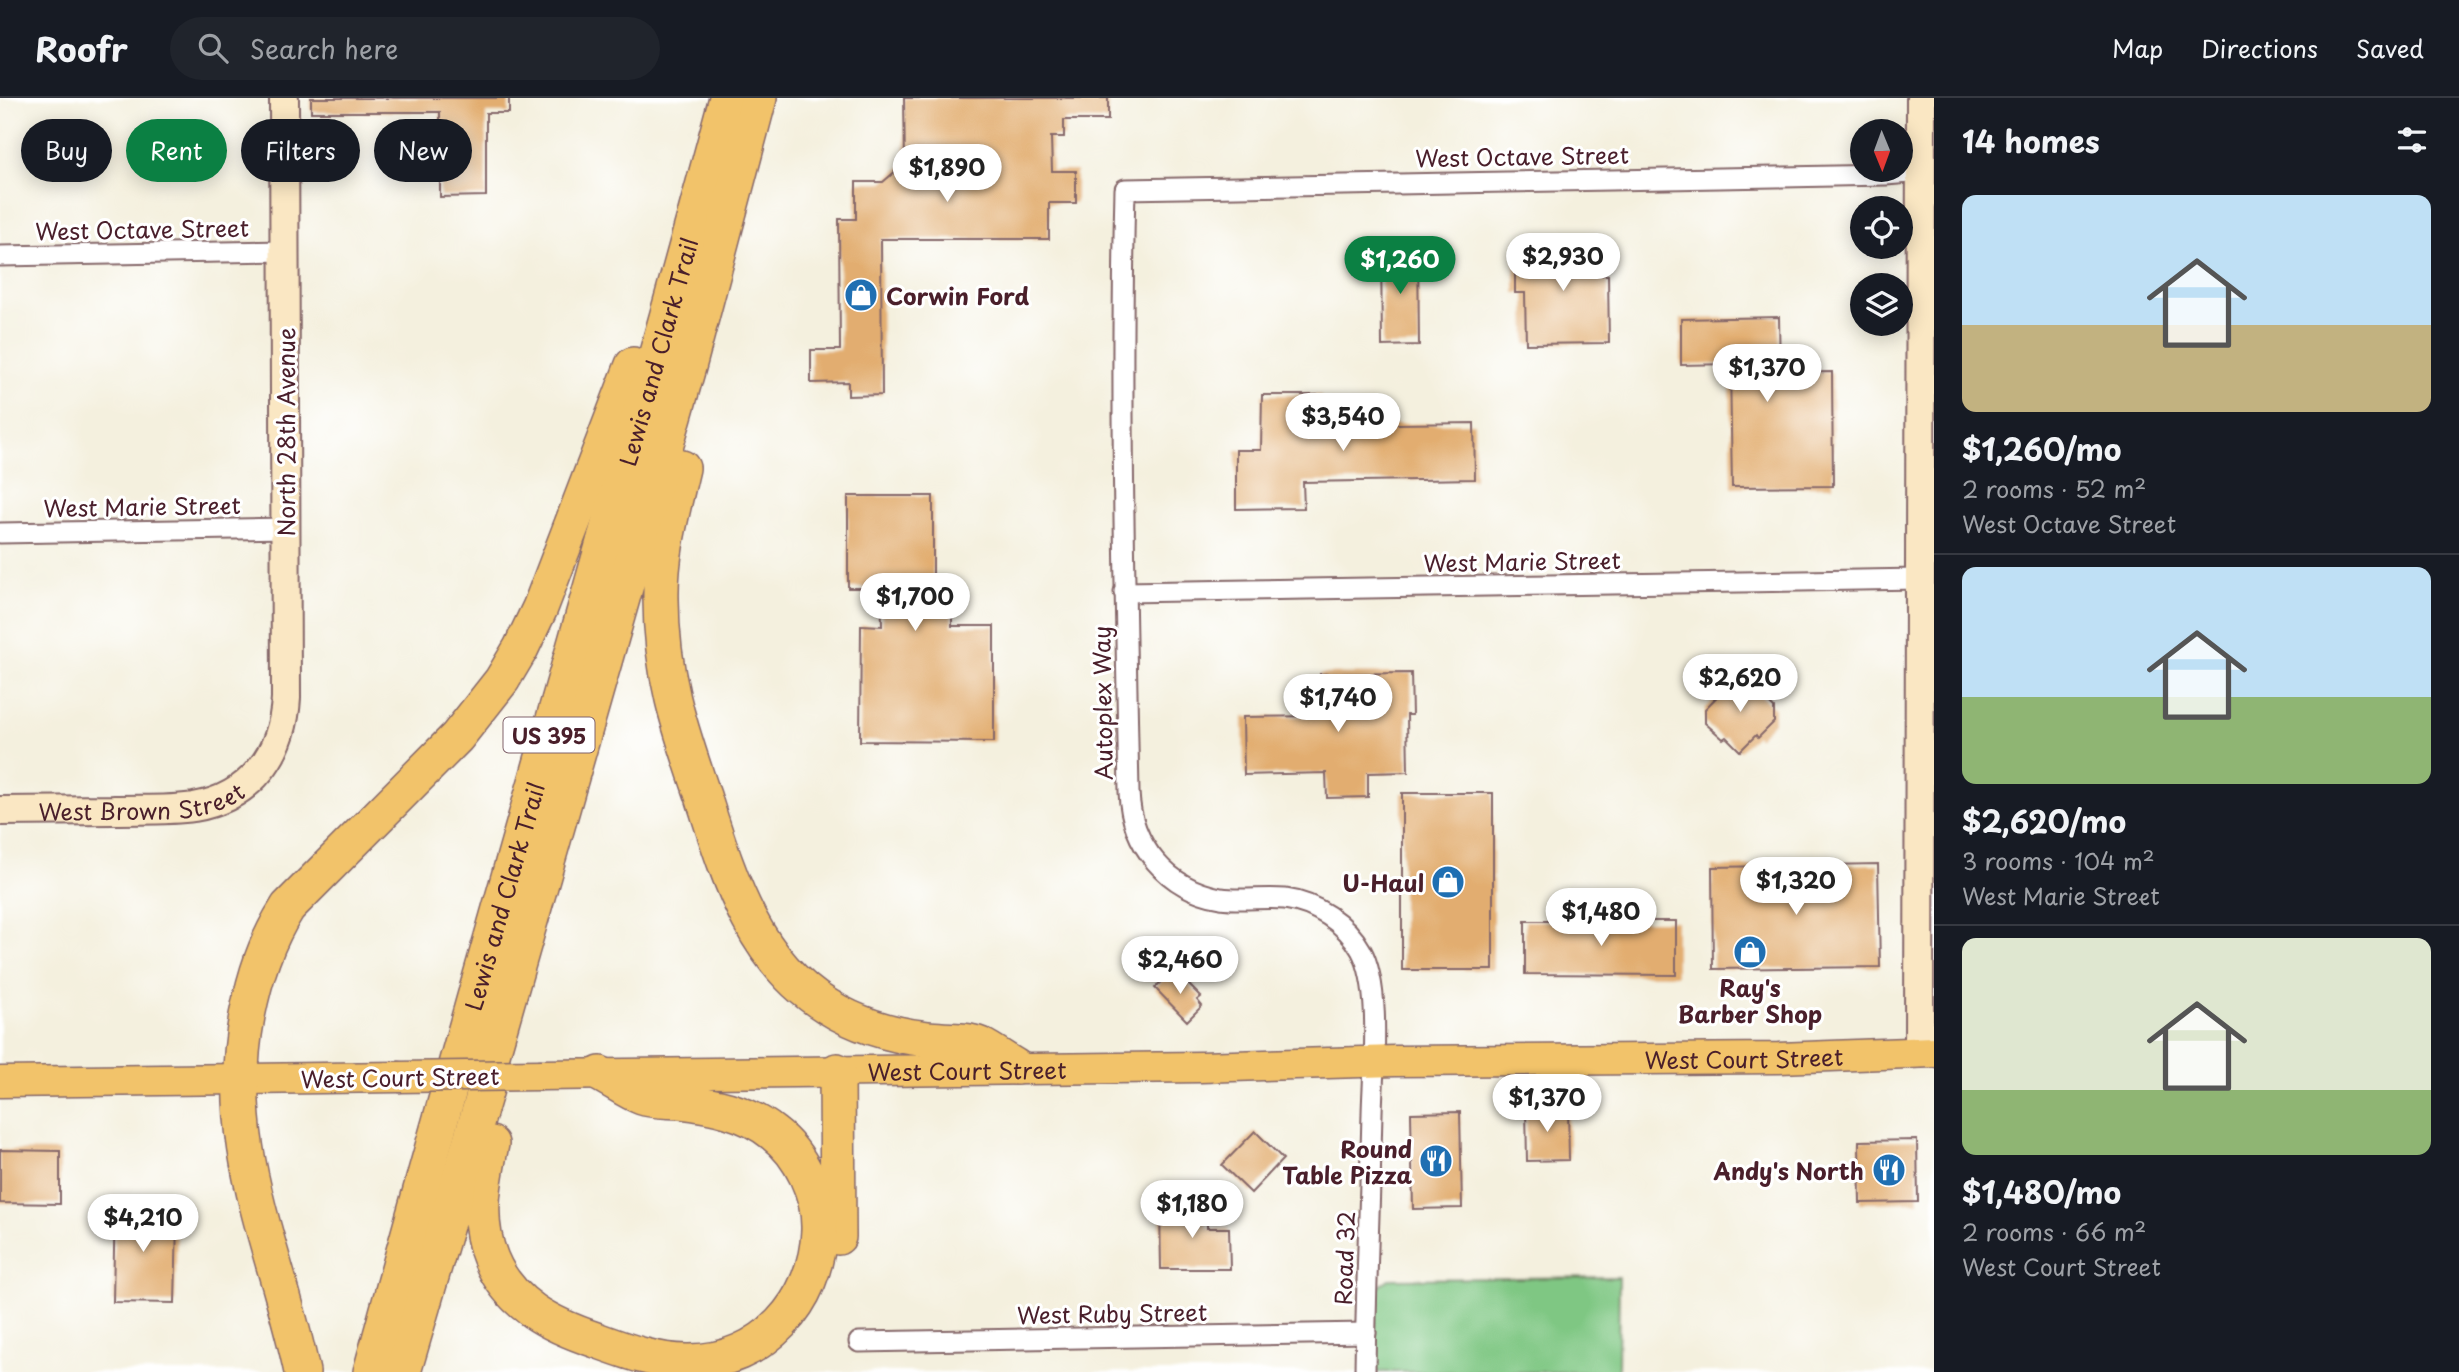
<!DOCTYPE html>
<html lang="en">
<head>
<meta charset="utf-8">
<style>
  body { margin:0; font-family:"Playpen Sans",sans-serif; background:#20242c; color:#f1f3f6; height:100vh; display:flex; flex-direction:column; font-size:26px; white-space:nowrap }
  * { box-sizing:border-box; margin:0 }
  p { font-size:23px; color:#9ea1a6 }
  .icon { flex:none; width:38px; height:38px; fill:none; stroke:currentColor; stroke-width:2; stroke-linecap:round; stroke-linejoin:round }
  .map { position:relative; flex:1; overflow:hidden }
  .side { display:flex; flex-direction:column; background:#171b24; width:525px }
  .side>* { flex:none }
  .banner { position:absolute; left:21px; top:21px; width:665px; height:63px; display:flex; gap:14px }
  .needle { width:46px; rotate:179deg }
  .tools { position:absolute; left:1850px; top:21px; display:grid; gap:14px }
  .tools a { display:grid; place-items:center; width:63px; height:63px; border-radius:50%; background:#171b24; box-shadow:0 4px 18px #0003; font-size:35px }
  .price { position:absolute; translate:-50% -60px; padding:0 16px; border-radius:24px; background:#fff; color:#222; font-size:23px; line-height:46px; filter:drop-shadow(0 2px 4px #0008) }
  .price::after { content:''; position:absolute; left:50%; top:42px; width:21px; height:16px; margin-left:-10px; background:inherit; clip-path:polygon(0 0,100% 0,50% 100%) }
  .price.active { background:#0b8043; color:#fff }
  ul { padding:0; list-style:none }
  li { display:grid; align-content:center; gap:14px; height:371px; padding:0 28px }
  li+li { border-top:2px solid #363941 }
  li span { display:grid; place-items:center; height:217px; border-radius:14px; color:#555 }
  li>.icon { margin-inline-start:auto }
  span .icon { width:126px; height:126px; fill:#fffc; stroke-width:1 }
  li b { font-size:30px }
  h2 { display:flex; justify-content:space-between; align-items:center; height:84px; padding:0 28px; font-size:30px }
  .tag { padding:0 24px; border-radius:32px; background:#171b24; box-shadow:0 4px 18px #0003; font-size:24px; line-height:63px }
  .tag.active { background:#0b8043; color:#fff }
  header { display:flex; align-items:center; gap:42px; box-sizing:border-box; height:98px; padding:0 35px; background:#171b24; border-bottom:2px solid #363941 }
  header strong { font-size:33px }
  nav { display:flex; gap:38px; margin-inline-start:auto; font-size:24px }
  .search { width:490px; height:63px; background:#20242c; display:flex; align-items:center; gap:18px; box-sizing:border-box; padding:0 24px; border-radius:38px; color:#9ea1a6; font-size:26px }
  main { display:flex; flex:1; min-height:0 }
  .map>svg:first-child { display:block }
  .green { fill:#7fc783; stroke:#647357; stroke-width:2 }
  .building { fill:#e2ad6f }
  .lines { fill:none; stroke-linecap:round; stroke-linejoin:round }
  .street-casing { stroke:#86686a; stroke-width:23 }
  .secondary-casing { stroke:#86686a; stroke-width:32 }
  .primary-casing { stroke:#86686a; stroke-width:33 }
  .highway-casing { stroke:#86686a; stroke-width:38 }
  .street { stroke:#fff; stroke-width:19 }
  .secondary { stroke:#fae7c3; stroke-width:28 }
  .primary { stroke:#f2c36a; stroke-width:30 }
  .highway { stroke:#f2c36a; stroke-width:35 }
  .primary-bridge-casing { stroke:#86686a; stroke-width:33; stroke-linecap:butt }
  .primary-bridge { stroke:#f2c36a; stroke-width:30 }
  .labels { text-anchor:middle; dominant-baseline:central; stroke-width:6; stroke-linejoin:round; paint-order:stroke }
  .shield { fill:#fff; stroke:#80626b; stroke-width:2 }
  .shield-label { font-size:21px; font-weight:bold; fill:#4a1f2b }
  .street-label { font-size:23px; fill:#4a1f2b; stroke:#fff }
  .poi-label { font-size:23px; font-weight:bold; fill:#4a1f2b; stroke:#fff; text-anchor:end }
</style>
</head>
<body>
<header>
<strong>Roofr</strong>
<div class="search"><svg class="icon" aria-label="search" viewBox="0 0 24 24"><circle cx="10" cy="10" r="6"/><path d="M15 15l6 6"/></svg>Search here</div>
<nav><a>Map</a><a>Directions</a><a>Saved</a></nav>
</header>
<main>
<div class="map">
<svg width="1934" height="1274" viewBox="0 0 1934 1274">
  <rect width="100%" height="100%" fill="#fff"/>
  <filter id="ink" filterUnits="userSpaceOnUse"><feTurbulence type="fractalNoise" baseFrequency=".0143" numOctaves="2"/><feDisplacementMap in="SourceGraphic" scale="14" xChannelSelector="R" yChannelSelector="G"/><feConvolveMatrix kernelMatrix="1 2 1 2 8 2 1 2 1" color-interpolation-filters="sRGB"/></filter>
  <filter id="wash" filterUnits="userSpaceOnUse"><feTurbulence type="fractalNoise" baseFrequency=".00686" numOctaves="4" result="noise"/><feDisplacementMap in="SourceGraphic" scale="28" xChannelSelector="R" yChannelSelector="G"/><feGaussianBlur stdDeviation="1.57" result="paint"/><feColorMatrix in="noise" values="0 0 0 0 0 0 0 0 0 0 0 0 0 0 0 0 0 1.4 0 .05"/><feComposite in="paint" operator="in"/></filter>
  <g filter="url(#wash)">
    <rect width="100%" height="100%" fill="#f4f0de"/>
    <polygon class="green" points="1619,1179 1618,1274 1375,1274 1375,1191 1389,1181"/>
    <g id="blocks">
      <g class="building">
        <polygon points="311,0 509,0 509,15 486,15 486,98 440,99 440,14 311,14"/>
        <polygon points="904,0 1108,0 1108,22 1064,22 1064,39 1051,39 1052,73 1076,73 1076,105 1049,105 1049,141 881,141 882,297 848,298 848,284 811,285 811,252 840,252 839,121 856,121 856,84 883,84 905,65"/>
        <polygon points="1593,144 1599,146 1600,177 1608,177 1609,245 1526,246 1525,195 1515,195 1515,146"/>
        <polygon points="1418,148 1419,247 1382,248 1381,149"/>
        <polygon points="1779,219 1780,275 1832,274 1833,388 1732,389 1730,266 1681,267 1681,221"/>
        <polygon points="1262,297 1321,297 1322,327 1474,325 1475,381 1303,384 1304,410 1236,411 1236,352 1261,352"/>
        <polygon points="848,398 933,398 933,490 952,490 952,528 994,528 994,644 860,643 861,527 882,528 881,490 848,490"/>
        <polygon points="1411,575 1412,617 1407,617 1408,674 1368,675 1368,699 1327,700 1326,675 1244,677 1243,619 1321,618 1320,576"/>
        <polygon points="1732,583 1746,583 1774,610 1774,624 1758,640 1756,637 1740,653 1726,639 1723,641 1705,625 1705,611"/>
        <rect x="1402" y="695" width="91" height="177"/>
        <polygon points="1878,766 1880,869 1713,871 1712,769"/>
        <polygon points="1525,823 1676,823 1676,877 1525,876"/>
        <polygon points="1169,875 1176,882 1180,878 1201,899 1197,902 1202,908 1187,923 1155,890"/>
        <polygon points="1568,1009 1569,1062 1527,1063 1526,1010"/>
        <polygon points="1460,1014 1462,1110 1413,1111 1411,1015"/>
        <polygon points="1255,1033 1283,1061 1251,1095 1222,1067"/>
        <polygon points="1917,1042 1918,1104 1860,1105 1859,1043"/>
        <polygon points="0,1052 60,1053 60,1106 0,1105"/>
        <polygon points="115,1100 143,1100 152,1105 152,1122 177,1123 175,1205 113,1204"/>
        <polygon points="1160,1107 1207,1107 1207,1130 1229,1130 1230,1171 1161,1171"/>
      </g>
    </g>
  </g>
  <g filter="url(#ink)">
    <use href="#blocks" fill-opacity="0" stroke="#86686a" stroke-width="2"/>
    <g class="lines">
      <defs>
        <g id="street">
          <polyline points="0,158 284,153"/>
          <polyline points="0,435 286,430"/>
          <polyline points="1124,494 1920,481"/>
          <polyline points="859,1244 1366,1235"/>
          <path d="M1365 1274C1366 1188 1370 1101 1372 1015 1373 971 1382 890 1361 852 1346 825 1315 805 1285 801 1264 799 1242 803 1221 800 1167 791 1131 747 1129 694 1125 493 1120 292 1125 91L1886 77 1921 74"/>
        </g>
        <g id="secondary">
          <path id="s1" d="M0 713C38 713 75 712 113 712 140 711 167 713 194 709 251 699 283 656 286 600L284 0"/>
          <polyline points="1919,955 1921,0"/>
        </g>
        <g id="primary">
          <path id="s2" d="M542 977 1201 969 1395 963 1779 960 1934 954"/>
          <polyline points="0,984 398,979"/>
        </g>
        <g id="highway">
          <path d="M682 370C672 414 660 456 661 501 661 576 679 628 703 698 728 776 752 862 827 908 857 927 892 937 927 941 943 943 965 941 980 947 992 953 1004 962 1016 969"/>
          <polyline points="837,973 838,1139"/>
          <path d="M491 1046C483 1085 475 1123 491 1161 510 1207 551 1227 596 1242 626 1253 656 1264 688 1264 762 1265 817 1204 819 1132 820 1097 801 1056 773 1035 746 1013 712 1007 679 1003 668 1002 653 1003 642 999 628 994 614 983 600 976"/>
          <path d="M302 1274C276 1149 222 1051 247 918 255 878 266 843 288 809L457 639 502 582 521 550 540 510 633 267"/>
          <path id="s3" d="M371 1274C486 848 613 426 727 0"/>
          <polyline points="403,1274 486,991 492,956 688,269 759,0"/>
        </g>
      </defs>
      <use href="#street" class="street-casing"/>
      <use href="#secondary" class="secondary-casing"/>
      <use href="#primary" class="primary-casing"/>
      <use href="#highway" class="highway-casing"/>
      <use href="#street" class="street"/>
      <use href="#secondary" class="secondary"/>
      <use href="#primary" class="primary"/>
      <use href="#highway" class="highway"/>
      <defs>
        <polyline id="primary-bridge" points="398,979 542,977"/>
      </defs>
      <use href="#primary-bridge" class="primary-bridge-casing"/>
      <use href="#primary-bridge" class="primary-bridge"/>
    </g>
  </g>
  <defs>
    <symbol id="shop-disc" viewBox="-11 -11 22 22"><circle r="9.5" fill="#1f6fb2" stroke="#fff"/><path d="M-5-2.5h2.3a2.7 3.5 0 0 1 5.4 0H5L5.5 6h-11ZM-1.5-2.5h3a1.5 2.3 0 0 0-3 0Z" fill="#fff"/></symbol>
    <symbol id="restaurant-disc" viewBox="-11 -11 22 22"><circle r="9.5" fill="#1f6fb2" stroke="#fff"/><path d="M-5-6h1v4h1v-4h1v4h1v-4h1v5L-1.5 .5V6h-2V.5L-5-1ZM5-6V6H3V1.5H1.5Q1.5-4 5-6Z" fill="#fff"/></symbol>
  </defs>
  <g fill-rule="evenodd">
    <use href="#shop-disc" x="842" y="178" width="38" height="38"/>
    <use href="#shop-disc" x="1429" y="765" width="38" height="38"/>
    <use href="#shop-disc" x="1731" y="835" width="38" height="38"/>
    <use href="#restaurant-disc" x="1417" y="1044" width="38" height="38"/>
    <use href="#restaurant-disc" x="1870" y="1053" width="38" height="38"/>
  </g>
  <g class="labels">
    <rect class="shield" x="503.5" y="619.5" width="91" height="35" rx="5"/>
    <g class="shield-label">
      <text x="549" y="637">US 395</text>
    </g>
    <g class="street-label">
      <text transform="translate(1522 58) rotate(-1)">West Octave Street</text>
      <text transform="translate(142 131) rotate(-1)">West Octave Street</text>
      <text stroke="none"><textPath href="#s3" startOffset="1060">Lewis and Clark Trail</textPath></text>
      <text transform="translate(285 334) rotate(-90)">North 28th Avenue</text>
      <text transform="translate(142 408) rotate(-1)">West Marie Street</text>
      <text transform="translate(1522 463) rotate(-1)">West Marie Street</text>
      <text transform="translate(1102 605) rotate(-91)">Autoplex Way</text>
      <text stroke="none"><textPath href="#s1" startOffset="142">West Brown Street</textPath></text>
      <text stroke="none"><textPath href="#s3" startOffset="494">Lewis and Clark Trail</textPath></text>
      <text stroke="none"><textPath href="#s2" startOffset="1202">West Court Street</textPath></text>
      <text stroke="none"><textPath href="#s2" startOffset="425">West Court Street</textPath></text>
      <text transform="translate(400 979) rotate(-1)">West Court Street</text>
      <text transform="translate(1344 1160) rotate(-88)">Road 32</text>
      <text transform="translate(1112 1215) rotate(-1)">West Ruby Street</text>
    </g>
    <g class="poi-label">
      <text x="886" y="197" text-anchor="start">Corwin Ford</text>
      <text x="1424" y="784">U-Haul</text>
      <text x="1750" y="889" text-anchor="middle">Ray's<tspan x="1750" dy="26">Barber Shop</tspan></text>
      <text x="1412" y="1050">Round<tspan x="1412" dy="26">Table Pizza</tspan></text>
      <text x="1864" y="1072">Andy's North</text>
    </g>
  </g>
</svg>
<div class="tools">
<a><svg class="needle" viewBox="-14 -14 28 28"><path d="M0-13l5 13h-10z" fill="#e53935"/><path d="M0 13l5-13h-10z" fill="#9ea1a6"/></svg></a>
<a><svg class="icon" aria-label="locate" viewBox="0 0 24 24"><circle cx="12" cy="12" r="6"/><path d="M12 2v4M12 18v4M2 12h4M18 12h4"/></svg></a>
<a><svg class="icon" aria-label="layers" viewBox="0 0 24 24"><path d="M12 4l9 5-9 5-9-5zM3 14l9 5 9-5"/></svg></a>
</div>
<b class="price" style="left:947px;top:106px">$1,890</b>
<b class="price" style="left:1563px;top:195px">$2,930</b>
<b class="price active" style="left:1400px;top:198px">$1,260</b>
<b class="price" style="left:1767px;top:306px">$1,370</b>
<b class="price" style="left:1343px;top:355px">$3,540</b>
<b class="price" style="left:915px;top:535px">$1,700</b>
<b class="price" style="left:1740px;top:616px">$2,620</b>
<b class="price" style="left:1338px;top:636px">$1,740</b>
<b class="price" style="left:1796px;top:819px">$1,320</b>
<b class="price" style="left:1601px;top:850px">$1,480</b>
<b class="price" style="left:1180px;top:898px">$2,460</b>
<b class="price" style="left:1547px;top:1036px">$1,370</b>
<b class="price" style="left:1192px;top:1142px">$1,180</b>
<b class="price" style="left:143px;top:1156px">$4,210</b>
<div class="banner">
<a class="tag">Buy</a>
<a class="tag active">Rent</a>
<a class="tag">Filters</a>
<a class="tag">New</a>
</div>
</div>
<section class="side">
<h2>14 homes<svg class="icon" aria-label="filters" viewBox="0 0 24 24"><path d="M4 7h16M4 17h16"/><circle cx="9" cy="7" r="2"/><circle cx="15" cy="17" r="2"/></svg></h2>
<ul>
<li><span style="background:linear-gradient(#bfe0f5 60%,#c2b280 0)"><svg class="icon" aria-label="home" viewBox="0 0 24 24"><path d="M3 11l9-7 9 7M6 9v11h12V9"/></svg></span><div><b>$1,260/mo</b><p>2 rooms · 52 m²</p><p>West Octave Street</p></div></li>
<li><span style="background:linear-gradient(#bfe0f5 60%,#8fb573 0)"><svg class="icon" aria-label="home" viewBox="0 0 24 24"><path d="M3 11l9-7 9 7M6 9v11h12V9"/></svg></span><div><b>$2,620/mo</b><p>3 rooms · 104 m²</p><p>West Marie Street</p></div></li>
<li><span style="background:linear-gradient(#dfe7d0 70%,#8fb573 0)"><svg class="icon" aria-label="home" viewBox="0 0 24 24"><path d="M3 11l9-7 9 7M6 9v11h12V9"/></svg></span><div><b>$1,480/mo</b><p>2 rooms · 66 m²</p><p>West Court Street</p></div></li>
</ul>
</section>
</main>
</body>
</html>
